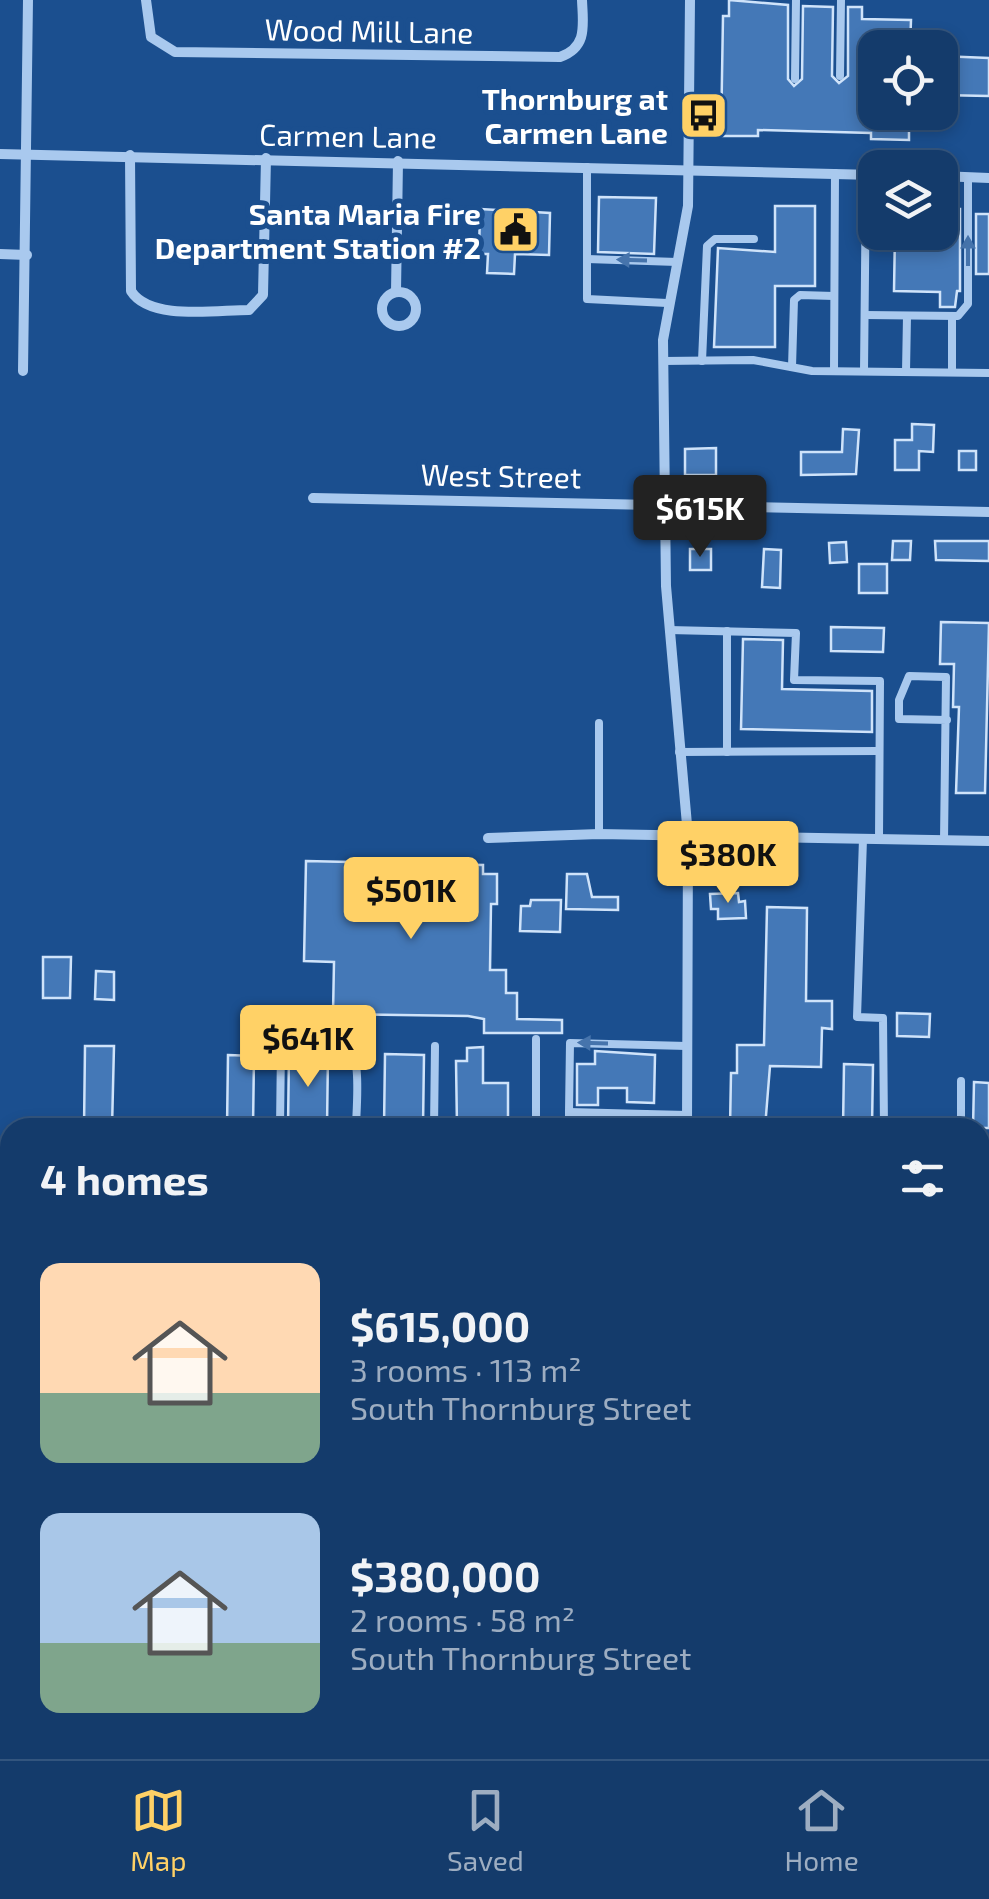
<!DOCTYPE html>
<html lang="en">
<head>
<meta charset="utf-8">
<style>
  body { margin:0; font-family:"Exo 2",sans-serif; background:#214673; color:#f1f3f6; height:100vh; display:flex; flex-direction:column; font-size:38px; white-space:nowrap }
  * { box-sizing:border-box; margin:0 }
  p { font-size:32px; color:#9dadc1 }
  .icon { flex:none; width:55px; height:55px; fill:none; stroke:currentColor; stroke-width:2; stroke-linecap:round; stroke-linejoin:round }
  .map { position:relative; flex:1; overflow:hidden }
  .sheet { position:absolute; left:0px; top:1118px; width:990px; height:642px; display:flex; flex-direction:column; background:#143b6b; border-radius:30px 30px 0 0; box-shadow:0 5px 15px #0003,0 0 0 2px #33557e }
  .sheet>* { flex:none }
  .buttons { position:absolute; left:858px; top:30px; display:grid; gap:20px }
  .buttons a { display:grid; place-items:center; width:100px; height:100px; border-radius:20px; background:#143b6b; box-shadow:0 5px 15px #0003,0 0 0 2px #33557e; font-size:50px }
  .price { position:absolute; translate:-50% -85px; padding:0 22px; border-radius:10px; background:#ffd166; color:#111; font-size:32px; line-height:65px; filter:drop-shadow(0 2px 5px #0008) }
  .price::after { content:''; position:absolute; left:50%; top:60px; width:30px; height:22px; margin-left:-15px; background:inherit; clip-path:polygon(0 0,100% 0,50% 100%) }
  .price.on { background:#222; color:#fff }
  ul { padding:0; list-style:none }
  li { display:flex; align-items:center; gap:30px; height:250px; padding:0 40px }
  li span { display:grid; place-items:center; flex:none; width:280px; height:200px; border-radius:20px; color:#555 }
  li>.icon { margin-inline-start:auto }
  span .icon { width:120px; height:120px; fill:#fffc; stroke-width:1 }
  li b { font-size:42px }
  h2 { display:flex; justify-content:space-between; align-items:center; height:120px; padding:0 40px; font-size:42px }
  .tabs { display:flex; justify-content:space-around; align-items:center; height:140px; border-top:2px solid #33557e; background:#143b6b; font-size:28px; color:#9dadc1 }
  .tabs a { display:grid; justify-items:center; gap:5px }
  .tabs .on { color:#ffd166 }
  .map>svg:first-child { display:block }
  .building { fill:#4478b7; stroke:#cfe3fa; stroke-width:2.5 }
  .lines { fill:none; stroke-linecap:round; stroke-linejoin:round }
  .lane { stroke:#a9c9ee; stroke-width:8 }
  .street { stroke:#a9c9ee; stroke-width:10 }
  .secondary { stroke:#d6e6fa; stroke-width:20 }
  .oneway { fill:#4674ac }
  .labels { text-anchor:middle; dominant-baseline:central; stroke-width:10; stroke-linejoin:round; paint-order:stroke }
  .street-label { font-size:30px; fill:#fff; stroke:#1b4f8f }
  .poi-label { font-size:30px; font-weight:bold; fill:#fff; stroke:#1b4f8f; text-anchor:end }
</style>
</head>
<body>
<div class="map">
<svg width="989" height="1759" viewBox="0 0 989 1759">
  <rect width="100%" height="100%" fill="#1b4f8f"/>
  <g class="building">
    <polygon points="729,0 788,5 788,79 794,86 802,79 803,6 833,7 832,76 839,83 848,76 848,7 862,7 862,19 911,20 910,48 875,48 875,112 909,112 909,140 871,139 871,133 758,130 758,136 721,136 723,16 729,16"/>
    <polygon points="940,56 989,58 989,96 940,95"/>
    <polygon points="599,197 656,198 654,254 598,252"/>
    <polygon points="775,206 815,206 815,286 775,286 775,347 714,347 718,248 775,252"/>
    <polygon points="480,209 550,213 549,255 515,254 514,274 487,273 488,254 479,254"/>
    <polygon points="940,209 960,209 960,291 957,291 955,307 940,307 940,292 894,291 895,232 940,232"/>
    <rect x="976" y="214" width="13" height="60"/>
    <polygon points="912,424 934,425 933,452 919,451 919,470 895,470 895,440 912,440"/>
    <polygon points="843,429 859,430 856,474 801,475 801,452 842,452"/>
    <polygon points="716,448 716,475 685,475 685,449"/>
    <rect x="959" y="451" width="17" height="19"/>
    <polygon points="893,541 911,541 910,560 892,560"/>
    <polygon points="935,541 989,541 989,561 936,560"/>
    <polygon points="846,542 847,562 830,563 829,543"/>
    <rect x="690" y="549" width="21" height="21"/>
    <polygon points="764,549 781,550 780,588 762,587"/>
    <rect x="859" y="564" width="28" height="29"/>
    <polygon points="941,622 989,623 985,793 956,793 959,707 953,707 954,664 940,664"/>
    <polygon points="831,627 884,628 883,652 831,651"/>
    <polygon points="743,639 783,640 782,689 872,691 872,732 741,729"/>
    <polygon points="306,861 483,865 483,874 497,874 497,904 491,904 490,970 506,970 506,993 517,993 517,1019 562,1020 562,1033 484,1033 484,1019 468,1016 333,1014 334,962 304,961"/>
    <polygon points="567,874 587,874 592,897 618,897 618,910 566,909"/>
    <polygon points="738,893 739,902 745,901 746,918 718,919 718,909 711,909 710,894"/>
    <polygon points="531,900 561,900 560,932 520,931 521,906 530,906"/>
    <polygon points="767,907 807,908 806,1001 832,1001 832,1029 822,1028 821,1067 770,1066 765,1128 730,1128 731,1073 737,1073 737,1045 764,1045"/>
    <polygon points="43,957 71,957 70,998 43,998"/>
    <polygon points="96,971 114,972 114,1000 95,999"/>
    <polygon points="897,1013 930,1014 929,1037 897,1036"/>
    <polygon points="85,1046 114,1046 112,1128 84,1128"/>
    <polygon points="483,1047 483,1083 508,1083 508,1128 457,1128 456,1061 467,1061 467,1048"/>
    <polygon points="595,1051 655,1055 654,1103 627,1102 627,1088 598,1088 598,1105 577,1105 577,1064 595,1064"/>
    <polygon points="289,1052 328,1053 327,1128 288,1128"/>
    <polygon points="385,1054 424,1055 423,1128 384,1128"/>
    <polygon points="228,1055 254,1056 253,1128 227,1128"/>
    <polygon points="844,1064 873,1065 872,1128 843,1128"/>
    <polygon points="974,1082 989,1083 989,1128 973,1128"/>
  </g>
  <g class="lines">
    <g class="lane">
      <polyline points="840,76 841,0"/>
      <polyline points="795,79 796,0"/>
      <polyline points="587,167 587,299 667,303"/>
      <polyline points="587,259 677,262"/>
      <polyline points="865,315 958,316 968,304 968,177"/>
      <polyline points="952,316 952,372"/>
      <polyline points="663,361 753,360 812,371 989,373"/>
      <polyline points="702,361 707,246 715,239 754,239"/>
      <polyline points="792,367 794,300 800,295 834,296"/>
      <polyline points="834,371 835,173"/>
      <polyline points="864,371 866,174"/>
      <polyline points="906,372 907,316"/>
      <polyline points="669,630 796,633 794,680 880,681 879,839"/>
      <polyline points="727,631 727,752"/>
      <polyline points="679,752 879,751"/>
      <polyline points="599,834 599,723"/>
      <polyline points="863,839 857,1017 883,1018 884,1128"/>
      <polyline points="944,841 946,677 909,676 899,700 899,719 947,720"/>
      <polyline points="536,1039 536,1128"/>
      <polyline points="961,1081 961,1128"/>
      <polyline points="569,1112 570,1043 687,1046"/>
      <polyline points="646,1114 687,1115"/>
      <path d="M280 1128 281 1046 288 1040C304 1041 330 1037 345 1042 363 1050 356 1110 356 1128"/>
      <polyline points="434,1128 435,1046"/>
      <polyline points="569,1128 569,1112 646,1114 646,1128"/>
      <polyline points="980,1404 989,1404"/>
      <polyline points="980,1466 989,1467"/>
      <polyline points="0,1558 10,1557"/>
      <polyline points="980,1566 989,1566"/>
    </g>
    <g class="street">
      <path d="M146 0 151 37 175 52 560 57C588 47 583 25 582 0"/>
      <polyline points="0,154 875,175"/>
      <path d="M130 155 131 291C150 321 216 310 249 310L263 295 266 158"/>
      <polyline points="940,176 989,178"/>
      <polyline points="0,254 27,255"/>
      <circle cx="399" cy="309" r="17"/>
      <polyline points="396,292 398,161"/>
      <polyline points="23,371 28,0"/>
      <polyline points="313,498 989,512"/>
      <polyline points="488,838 599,834 989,841"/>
      <polyline points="687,1128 688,836 666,586 663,340 688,206 690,0"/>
      <polyline points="980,1608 989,1608"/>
      <polyline points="980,1680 989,1681"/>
      <polyline points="0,1712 10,1712"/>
      <polyline points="92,1759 92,1750"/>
      <polyline points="920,1759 920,1750"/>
    </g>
    <g class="secondary">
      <polyline points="980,1189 989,1187"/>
      <polyline points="980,1208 989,1206"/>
      <polyline points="0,1243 10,1243"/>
      <polyline points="0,1262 10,1262"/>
    </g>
  </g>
  <defs><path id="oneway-solid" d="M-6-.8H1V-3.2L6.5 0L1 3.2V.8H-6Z" transform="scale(2.5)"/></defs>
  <g class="oneway">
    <use href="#oneway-solid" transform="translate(968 251) rotate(-90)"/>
    <use href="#oneway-solid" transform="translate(632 260) rotate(-178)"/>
    <use href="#oneway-solid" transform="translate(593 1043) rotate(-178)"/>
  </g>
  <defs>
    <symbol id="bus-square" viewBox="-11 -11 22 22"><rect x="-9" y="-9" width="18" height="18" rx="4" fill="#ffd166" stroke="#1b4f8f"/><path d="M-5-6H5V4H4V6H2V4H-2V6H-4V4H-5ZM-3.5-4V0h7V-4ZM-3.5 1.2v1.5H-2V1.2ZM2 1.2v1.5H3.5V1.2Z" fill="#111"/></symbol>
    <symbol id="civic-square" viewBox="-11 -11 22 22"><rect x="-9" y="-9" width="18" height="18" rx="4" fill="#ffd166" stroke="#1b4f8f"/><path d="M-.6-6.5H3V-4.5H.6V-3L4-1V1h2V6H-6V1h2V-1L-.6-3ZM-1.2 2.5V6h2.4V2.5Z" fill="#111"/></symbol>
  </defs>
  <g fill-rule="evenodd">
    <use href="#bus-square" x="676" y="88" width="55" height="55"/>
    <use href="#civic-square" x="488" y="202" width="55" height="55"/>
  </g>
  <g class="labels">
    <g class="street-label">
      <text transform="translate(369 30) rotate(1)">Wood Mill Lane</text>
      <text transform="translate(348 135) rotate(1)">Carmen Lane</text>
      <text transform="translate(501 475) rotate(1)">West Street</text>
    </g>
    <g class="poi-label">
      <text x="668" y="98">Thornburg at<tspan x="668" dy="34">Carmen Lane</tspan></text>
      <text x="481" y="213">Santa Maria Fire<tspan x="481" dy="34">Department Station #2</tspan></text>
    </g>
  </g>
</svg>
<div class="buttons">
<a><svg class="icon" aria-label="locate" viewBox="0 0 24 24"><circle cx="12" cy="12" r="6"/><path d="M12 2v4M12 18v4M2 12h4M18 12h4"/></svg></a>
<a><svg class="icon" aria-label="layers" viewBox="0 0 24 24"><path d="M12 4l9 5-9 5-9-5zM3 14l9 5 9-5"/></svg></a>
</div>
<b class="price on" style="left:700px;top:560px">$615K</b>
<b class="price" style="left:728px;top:906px">$380K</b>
<b class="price" style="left:411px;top:942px">$501K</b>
<b class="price" style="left:308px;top:1090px">$641K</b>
<section class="sheet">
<h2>4 homes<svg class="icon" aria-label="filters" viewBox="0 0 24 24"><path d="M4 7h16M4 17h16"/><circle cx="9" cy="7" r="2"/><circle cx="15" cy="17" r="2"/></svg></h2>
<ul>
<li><span style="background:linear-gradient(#ffd9b3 65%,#7fa58c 0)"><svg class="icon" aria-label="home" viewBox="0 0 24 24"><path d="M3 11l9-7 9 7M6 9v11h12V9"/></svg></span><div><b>$615,000</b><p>3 rooms · 113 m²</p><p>South Thornburg Street</p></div></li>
<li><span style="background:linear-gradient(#a9c7e8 65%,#7fa58c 0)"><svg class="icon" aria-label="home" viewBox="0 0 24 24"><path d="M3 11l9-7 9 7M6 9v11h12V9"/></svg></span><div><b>$380,000</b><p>2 rooms · 58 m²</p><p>South Thornburg Street</p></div></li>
</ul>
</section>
</div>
<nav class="tabs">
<a class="on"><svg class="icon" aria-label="map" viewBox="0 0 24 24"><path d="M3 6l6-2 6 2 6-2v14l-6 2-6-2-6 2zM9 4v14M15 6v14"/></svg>Map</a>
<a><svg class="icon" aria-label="saved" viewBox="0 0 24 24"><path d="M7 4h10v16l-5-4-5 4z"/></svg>Saved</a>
<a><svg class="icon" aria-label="home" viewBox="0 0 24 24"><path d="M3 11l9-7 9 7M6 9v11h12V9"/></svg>Home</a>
</nav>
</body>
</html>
